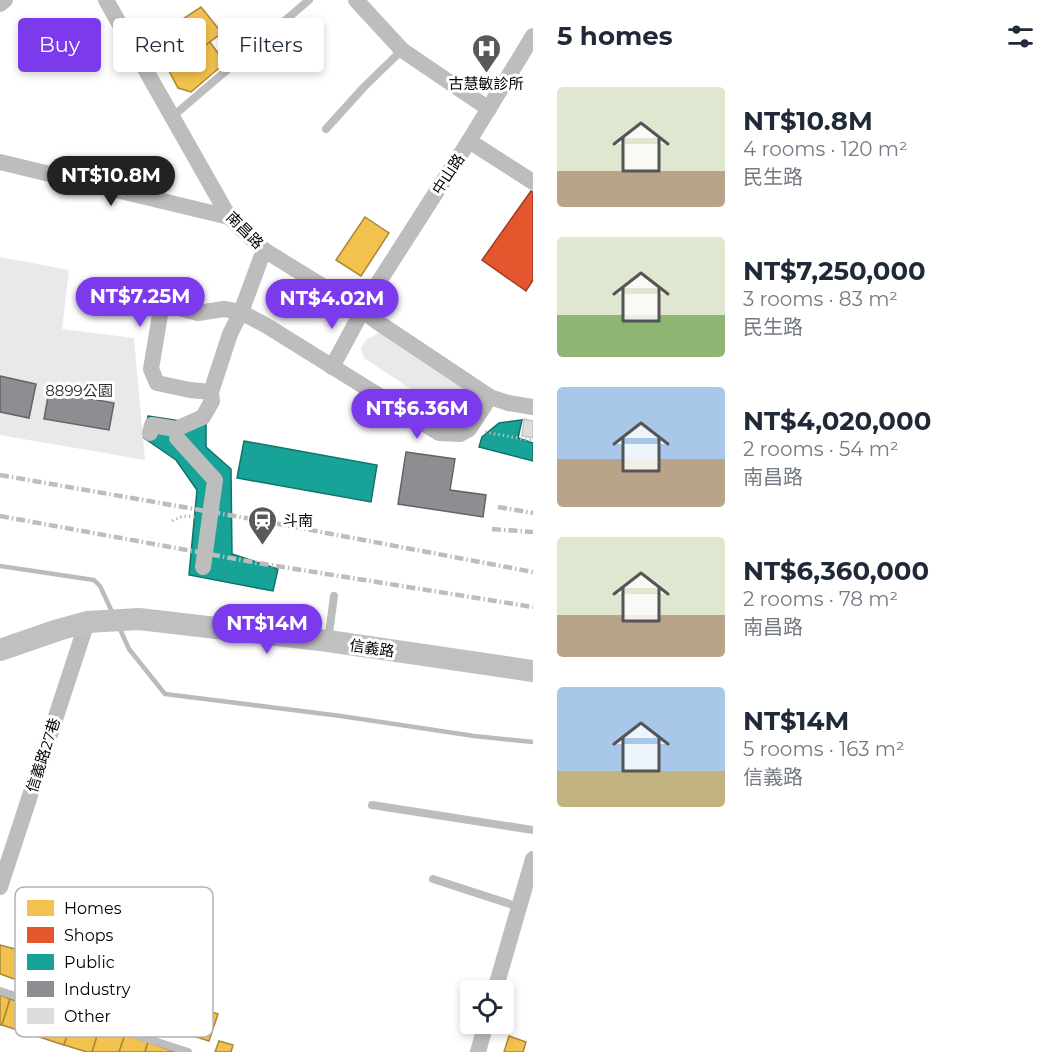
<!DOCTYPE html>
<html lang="en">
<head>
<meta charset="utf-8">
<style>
  body { margin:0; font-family:Montserrat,"Noto Sans TC",sans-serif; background:#f2f2f3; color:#1f2937; height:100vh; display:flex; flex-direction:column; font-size:22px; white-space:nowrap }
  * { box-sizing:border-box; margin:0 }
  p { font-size:20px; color:#747a83 }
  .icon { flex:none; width:33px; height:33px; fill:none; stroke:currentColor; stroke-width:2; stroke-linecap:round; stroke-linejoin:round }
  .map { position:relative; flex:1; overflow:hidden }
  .panel { display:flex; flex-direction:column; background:#fff; width:528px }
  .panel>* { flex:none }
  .top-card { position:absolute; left:18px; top:18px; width:424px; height:54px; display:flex; gap:12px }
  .tools { position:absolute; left:460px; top:980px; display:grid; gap:12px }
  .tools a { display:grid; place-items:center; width:54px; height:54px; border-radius:6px; background:#fff; box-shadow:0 3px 9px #0003; font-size:30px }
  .price { position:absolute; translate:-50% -51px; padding:0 14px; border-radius:21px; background:#7c3aed; color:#fff; font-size:20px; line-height:39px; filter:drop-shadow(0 2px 3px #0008) }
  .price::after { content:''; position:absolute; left:50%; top:36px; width:18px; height:14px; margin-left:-9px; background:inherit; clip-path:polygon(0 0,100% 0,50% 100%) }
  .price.on { background:#222; color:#fff }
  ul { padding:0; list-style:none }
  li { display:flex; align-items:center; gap:18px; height:150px; padding:0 24px }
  li span { display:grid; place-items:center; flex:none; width:168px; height:120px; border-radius:6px; color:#555 }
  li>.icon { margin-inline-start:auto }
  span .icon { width:72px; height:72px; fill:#fffc; stroke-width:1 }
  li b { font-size:26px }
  h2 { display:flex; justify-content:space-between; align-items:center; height:72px; padding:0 24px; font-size:26px }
  .chip { padding:0 21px; border-radius:6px; background:#fff; box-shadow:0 3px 9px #0003; font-size:21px; line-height:54px }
  .chip.on { background:#7c3aed; color:#fff }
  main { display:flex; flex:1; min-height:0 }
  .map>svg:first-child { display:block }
  .green { fill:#e9e9e9 }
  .homes { fill:#f2c14e; stroke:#a98737; stroke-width:1.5 }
  .shops { fill:#e4572e; stroke:#a03d20; stroke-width:1.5 }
  .public { fill:#17a398; stroke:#10726a; stroke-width:1.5 }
  .industry { fill:#8d8d92; stroke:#636366; stroke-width:1.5 }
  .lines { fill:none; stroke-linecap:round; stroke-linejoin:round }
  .stream { stroke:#bbb; stroke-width:4.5 }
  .building { fill:#dcdcdc; stroke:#c4c4c4; stroke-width:1.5 }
  .path { stroke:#b8b8b8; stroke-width:3; stroke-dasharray:1.5 3; stroke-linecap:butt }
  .lane { stroke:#bdbdbd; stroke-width:8 }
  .street { stroke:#bdbdbd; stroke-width:16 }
  .secondary { stroke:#c0c0c0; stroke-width:22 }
  .rail { stroke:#bdbdbd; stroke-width:4.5; stroke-dasharray:9 3 1.5 3; stroke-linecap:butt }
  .street-bridge { stroke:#bdbdbd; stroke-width:16 }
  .labels { text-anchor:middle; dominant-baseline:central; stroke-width:6; stroke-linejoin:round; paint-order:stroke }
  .poi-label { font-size:15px; fill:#000; stroke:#fff }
  .street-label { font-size:15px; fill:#000; stroke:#fff }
  .park-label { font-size:15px; fill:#2e2e2e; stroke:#fff }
  .key { fill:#fff; stroke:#b2b2b2; stroke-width:1.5 }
  .key-label { font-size:16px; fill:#000 }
</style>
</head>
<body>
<main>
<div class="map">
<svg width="533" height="1052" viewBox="0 0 533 1052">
  <rect width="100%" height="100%" fill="#fff"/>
  <g class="green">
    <polygon points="0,257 69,270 62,329 134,338 145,460 0,435"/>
    <polygon points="381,332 464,389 468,395 465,409 456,419 364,358 361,348 367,339"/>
  </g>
  <g class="homes">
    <polygon points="201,7 222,33 169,71 154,38"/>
    <polygon points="210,42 225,63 191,92 178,88 169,71"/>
    <polygon points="365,217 389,233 361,276 336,260"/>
    <polygon points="0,945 27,952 17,980 0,974"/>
    <polygon points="0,995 10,999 2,1025 0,1025"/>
    <polygon points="10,999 39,1008 30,1034 2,1025"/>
    <polygon points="193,1006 218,1014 209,1041 184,1033"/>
    <polygon points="39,1008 73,1018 64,1045 30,1034"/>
    <polygon points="73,1018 100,1027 92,1052 87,1052 64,1045"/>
    <polygon points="100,1027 125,1035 119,1052 92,1052"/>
    <polygon points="125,1035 148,1042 145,1052 119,1052"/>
    <polygon points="509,1036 526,1042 523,1052 504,1052"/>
    <polygon points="219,1041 233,1045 231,1052 215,1052"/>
    <polygon points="148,1042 175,1052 145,1052"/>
  </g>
  <polygon class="shops" points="531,191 533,192 533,280 526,291 482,260"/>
  <g class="public">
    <polygon points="148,416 206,425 206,447 231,469 232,554 278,569 273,591 189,575 197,490 176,460 144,438"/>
    <polygon points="522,420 518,438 533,443 533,461 479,447 482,437 499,423"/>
    <polygon points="244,441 377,465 371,502 237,478"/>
  </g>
  <g class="industry">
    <polygon points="0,376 36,384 29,418 0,412"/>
    <polygon points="49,391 114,403 109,430 44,419"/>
    <polygon points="406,452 455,459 450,490 486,495 483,517 398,504"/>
  </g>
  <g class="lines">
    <g class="stream">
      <polyline points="0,566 94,580 100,586 113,614"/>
      <polyline points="119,627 129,649 165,694 341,716 474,736 533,742"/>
    </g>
  </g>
  <polygon class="building" points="524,419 533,421 533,438 522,436"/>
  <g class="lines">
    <g class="path">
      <polyline points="485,432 533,441"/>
      <polyline points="172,521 183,516 195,517"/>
    </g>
    <g class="lane">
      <polyline points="172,117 309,0"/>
      <polyline points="326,129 364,87 402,50"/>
      <polyline points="328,641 334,596"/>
      <polyline points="372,805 533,830"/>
      <polyline points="433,879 519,907"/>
      <polyline points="0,991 188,1052"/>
    </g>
    <g class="street">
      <polyline points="106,0 229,217 264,250 363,311 376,321 490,397 508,403 533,407"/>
      <polyline points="356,0 402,50 489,109"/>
      <polyline points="0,4 5,0"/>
      <polyline points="469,141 533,182"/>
      <polyline points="0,162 229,217"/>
      <polyline points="332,367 373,291 469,141 533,36"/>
      <polyline points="211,392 190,390 157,383 151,369 162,303 198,313 224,309 241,312 267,326 439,433 460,434 469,429 490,397"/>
      <polyline points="150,433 152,425 176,429 203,417 212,401 211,392 230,334 241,312 264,250"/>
      <polyline points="0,887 87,622"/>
      <polyline points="495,990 533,859"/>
      <polyline points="478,1052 486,1023"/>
    </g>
    <polyline class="secondary" points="0,650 58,630 87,622 139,619 328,641 533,671"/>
    <g class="rail">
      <polyline points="0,475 263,521 533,572"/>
      <polyline points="498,507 533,513"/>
      <polyline points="0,516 258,563 533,607"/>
      <polyline points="492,529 533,532"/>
    </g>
    <polyline class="street-bridge" points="177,438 215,480 203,567"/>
  </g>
  <defs>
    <symbol id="hospital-pin" viewBox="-11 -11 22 30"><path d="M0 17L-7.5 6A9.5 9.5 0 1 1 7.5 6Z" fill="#595959" stroke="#fff"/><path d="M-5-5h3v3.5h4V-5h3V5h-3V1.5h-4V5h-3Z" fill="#fff"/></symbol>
    <symbol id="station-pin" viewBox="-11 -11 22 30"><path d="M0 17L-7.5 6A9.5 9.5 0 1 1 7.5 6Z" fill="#595959" stroke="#fff"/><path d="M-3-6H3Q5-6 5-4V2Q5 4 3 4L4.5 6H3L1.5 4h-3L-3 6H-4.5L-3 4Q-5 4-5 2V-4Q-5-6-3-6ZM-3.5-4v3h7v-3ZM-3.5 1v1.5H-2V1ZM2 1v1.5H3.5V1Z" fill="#fff"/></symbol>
  </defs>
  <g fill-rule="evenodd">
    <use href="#hospital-pin" x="470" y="32" width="33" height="45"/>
    <use href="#station-pin" x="246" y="504" width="33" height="45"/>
  </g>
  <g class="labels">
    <g class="poi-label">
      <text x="486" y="83">古慧敏診所</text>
      <text x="283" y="520" text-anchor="start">斗南</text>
    </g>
    <g class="street-label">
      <text transform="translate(448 174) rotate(-57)">中山路</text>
      <text transform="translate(245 230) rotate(45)">南昌路</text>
      <text transform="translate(372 648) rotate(8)">信義路</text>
      <text transform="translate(43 755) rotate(-72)">信義路27巷</text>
    </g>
    <g class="park-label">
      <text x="79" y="390">8899公園</text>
    </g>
  </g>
  <rect x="15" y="887" width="198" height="150" rx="9" class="key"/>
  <rect x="27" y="900" width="27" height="16" fill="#f2c14e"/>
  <rect x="27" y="927" width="27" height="16" fill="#e4572e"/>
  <rect x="27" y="954" width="27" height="16" fill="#17a398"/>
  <rect x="27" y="981" width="27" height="16" fill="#8d8d92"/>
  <rect x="27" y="1008" width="27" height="16" fill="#dcdcdc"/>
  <g class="key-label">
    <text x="64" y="914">Homes</text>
    <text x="64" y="941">Shops</text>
    <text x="64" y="968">Public</text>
    <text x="64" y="995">Industry</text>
    <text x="64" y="1022">Other</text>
  </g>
</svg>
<div class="tools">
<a><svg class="icon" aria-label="locate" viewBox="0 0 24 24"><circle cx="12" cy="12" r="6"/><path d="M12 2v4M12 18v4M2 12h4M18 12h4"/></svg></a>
</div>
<b class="price on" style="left:111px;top:207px">NT$10.8M</b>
<b class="price" style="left:140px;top:328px">NT$7.25M</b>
<b class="price" style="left:332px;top:330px">NT$4.02M</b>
<b class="price" style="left:417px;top:440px">NT$6.36M</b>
<b class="price" style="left:267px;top:655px">NT$14M</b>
<div class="top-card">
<a class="chip on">Buy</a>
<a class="chip">Rent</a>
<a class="chip">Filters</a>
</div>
</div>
<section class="panel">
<h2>5 homes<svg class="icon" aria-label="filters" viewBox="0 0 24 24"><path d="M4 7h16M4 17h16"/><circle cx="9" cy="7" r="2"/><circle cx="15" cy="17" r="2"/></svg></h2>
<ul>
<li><span style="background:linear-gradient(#dfe7d0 70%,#b9a48a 0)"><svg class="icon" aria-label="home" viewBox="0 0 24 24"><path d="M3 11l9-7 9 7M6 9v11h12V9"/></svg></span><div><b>NT$10.8M</b><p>4 rooms · 120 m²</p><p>民生路</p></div></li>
<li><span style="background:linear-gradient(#dfe7d0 65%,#8fb573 0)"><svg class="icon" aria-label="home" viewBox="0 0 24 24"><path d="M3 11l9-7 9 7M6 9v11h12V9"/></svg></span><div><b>NT$7,250,000</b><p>3 rooms · 83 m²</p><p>民生路</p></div></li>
<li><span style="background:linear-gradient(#a9c7e8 60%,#b9a48a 0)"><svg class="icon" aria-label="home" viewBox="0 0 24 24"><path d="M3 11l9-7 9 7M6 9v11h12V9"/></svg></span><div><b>NT$4,020,000</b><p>2 rooms · 54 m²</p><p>南昌路</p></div></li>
<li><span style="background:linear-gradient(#dfe7d0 65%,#b9a48a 0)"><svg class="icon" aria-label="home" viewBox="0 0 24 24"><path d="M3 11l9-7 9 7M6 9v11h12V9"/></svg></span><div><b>NT$6,360,000</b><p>2 rooms · 78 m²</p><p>南昌路</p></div></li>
<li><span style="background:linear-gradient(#a9c7e8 70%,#c2b280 0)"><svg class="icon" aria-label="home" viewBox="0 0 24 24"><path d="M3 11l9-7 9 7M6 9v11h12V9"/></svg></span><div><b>NT$14M</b><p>5 rooms · 163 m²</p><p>信義路</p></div></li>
</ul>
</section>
</main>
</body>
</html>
